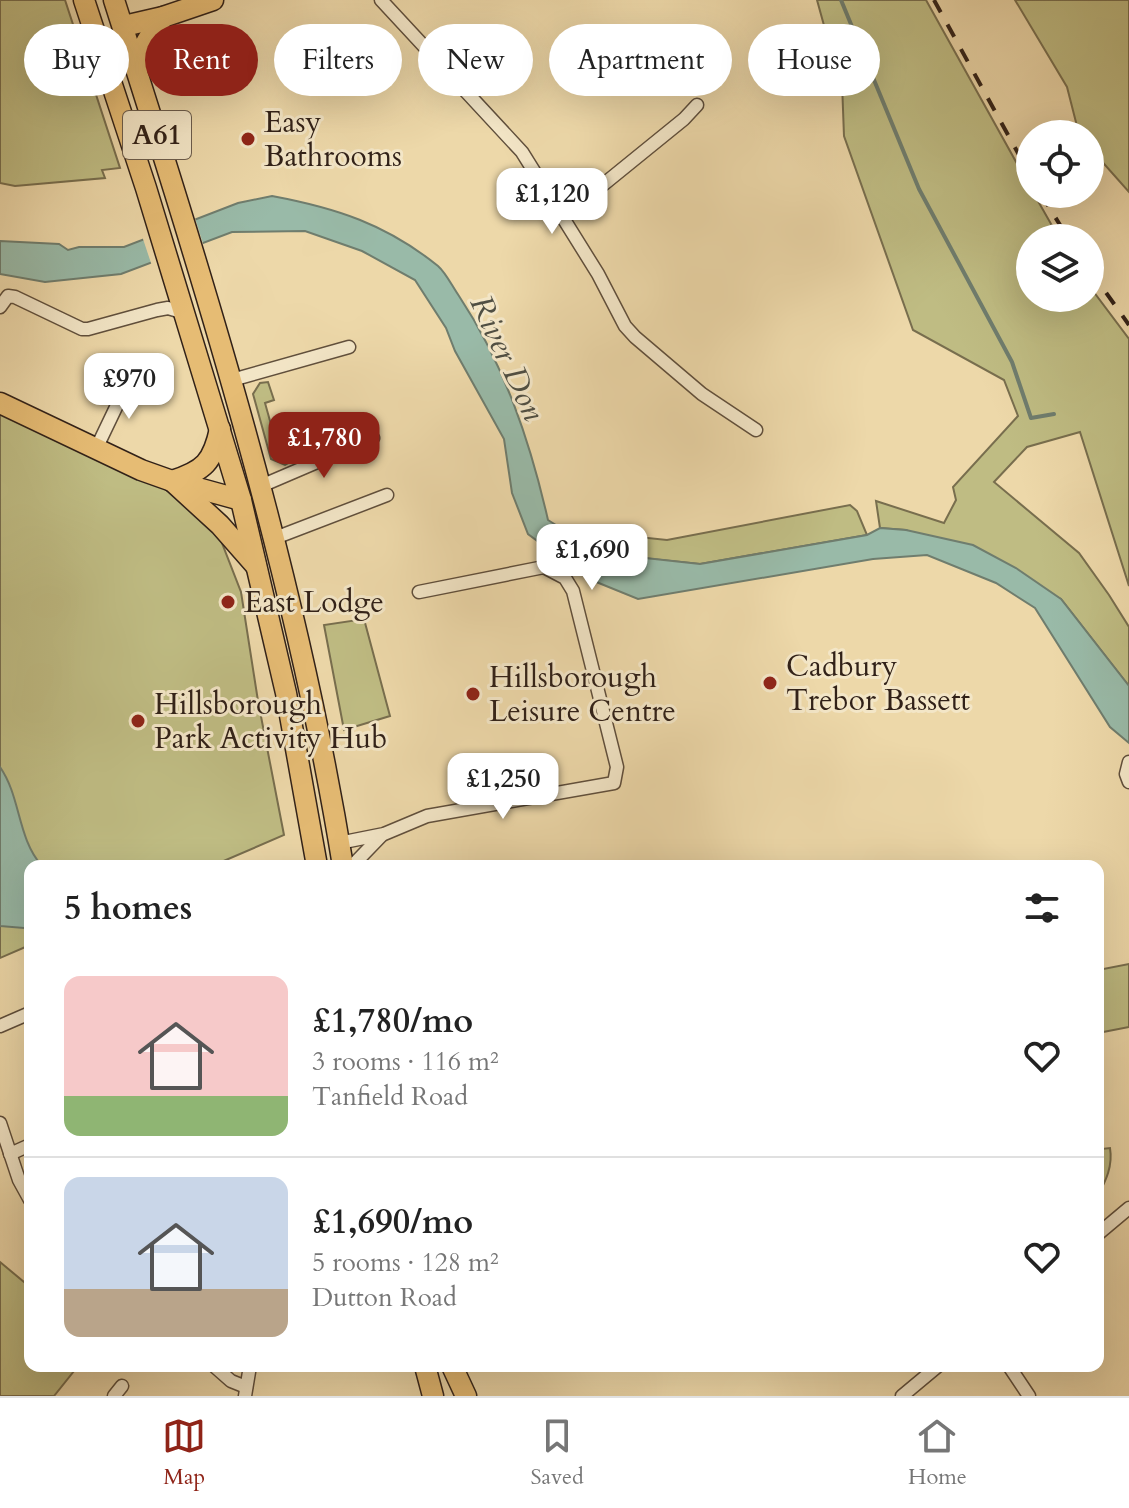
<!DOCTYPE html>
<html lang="en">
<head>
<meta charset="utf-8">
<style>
  body { margin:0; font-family:Cardo,serif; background:#f2f2f2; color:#222; height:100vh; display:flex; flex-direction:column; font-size:30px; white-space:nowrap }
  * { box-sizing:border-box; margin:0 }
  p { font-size:26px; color:#767676 }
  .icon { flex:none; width:44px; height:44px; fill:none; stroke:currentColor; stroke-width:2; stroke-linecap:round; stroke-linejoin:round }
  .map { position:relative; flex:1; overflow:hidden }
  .side { position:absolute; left:24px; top:860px; width:1080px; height:512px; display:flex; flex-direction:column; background:#fff; border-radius:16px; box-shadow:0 8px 32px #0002 }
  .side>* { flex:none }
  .hud { position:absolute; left:24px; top:24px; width:1082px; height:72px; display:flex; gap:16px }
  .controls { position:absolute; left:1016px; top:120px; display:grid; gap:16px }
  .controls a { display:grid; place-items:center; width:88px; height:88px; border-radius:50%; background:#fff; box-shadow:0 8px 32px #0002; font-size:40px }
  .price { position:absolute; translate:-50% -68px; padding:0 18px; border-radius:16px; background:#fff; color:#222; font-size:26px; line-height:52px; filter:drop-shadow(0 2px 4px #0008) }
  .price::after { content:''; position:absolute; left:50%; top:48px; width:24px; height:18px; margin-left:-12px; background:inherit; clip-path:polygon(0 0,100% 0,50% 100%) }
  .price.selected { background:#8f2418; color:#fff }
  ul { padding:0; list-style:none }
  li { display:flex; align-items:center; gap:24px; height:200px; padding:0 40px }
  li+li { border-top:2px solid #e0e0e0 }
  li span { display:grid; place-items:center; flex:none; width:224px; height:160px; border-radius:16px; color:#555 }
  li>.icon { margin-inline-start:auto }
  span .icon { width:96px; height:96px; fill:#fffc; stroke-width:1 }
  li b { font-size:34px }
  h2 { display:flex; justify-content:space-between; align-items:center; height:96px; padding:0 40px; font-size:34px }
  .pill { padding:0 28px; border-radius:36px; background:#fff; box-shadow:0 8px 32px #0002; font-size:28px; line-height:72px }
  .pill.selected { background:#8f2418; color:#fff }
  .dock { display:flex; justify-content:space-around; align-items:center; height:112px; border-top:2px solid #e0e0e0; background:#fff; font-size:22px; color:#767676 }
  .dock a { display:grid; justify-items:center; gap:4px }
  .dock .selected { color:#8f2418 }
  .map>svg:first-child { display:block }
  .green { fill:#bfbc83; stroke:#786e4e; stroke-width:2 }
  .water { fill:#99baa8; stroke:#6f7d6e; stroke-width:2 }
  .pier { fill:#edd8a9 }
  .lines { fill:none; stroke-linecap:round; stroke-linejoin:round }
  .stream { stroke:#6f7d6e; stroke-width:4 }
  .minor-casing { stroke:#604f3c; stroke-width:15 }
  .primary-casing { stroke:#312118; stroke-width:23 }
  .trunk-casing { stroke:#312118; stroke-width:23 }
  .minor { stroke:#f3e6c7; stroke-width:12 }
  .primary { stroke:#e6bc74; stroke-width:20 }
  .trunk { stroke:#e6bc74; stroke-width:20 }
  .rail { stroke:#312118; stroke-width:4; stroke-dasharray:14 14; stroke-linecap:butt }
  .poi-dot { fill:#8f2418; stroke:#f3e6c7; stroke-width:3 }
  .labels { text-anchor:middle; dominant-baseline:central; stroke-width:6; stroke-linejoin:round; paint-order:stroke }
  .shield { fill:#f3e6c7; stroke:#6b5c4c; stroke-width:2 }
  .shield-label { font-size:28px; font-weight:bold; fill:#312118 }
  .poi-label { font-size:30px; fill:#312118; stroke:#f3e6c7; text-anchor:start }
  .water-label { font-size:32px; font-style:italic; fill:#504f43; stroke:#f3e6c7 }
</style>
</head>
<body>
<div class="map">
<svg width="1129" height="1396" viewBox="0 0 1129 1396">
  <rect width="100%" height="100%" fill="#edd8a9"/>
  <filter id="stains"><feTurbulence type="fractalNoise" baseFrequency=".0025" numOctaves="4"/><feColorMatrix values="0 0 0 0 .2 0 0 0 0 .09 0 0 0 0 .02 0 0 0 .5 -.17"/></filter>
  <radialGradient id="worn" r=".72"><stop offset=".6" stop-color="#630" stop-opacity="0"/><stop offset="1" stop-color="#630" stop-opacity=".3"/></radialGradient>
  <g class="green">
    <polygon points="0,0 65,0 120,168 102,170 105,178 15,186 0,183"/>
    <polygon points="817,0 926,0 1030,187 1030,194 1034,194 1059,238 1030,238 1030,298 1090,298 1090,287 1129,339 1129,586 1080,432 1027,447 994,482 1079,553 1109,595 1129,627 1129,686 1061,599 906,530 880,528 876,501 944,523 956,500 953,487 1018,416 1004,380 913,330 844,136 840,29 825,29"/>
    <polygon points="1015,0 1129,0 1129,192 1090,148 1090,134 1079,134 1067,87"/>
    <polygon points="268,382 274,400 265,403 277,446 286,445 292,461 285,465 271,459 253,394 260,383"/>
    <polygon points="0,414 206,502 241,592 258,701 284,835 212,866 30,866 30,945 0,958"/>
    <polygon points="850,505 857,511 867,535 700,564 623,556 629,536 667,540"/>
    <polygon points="364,619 390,716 344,730 324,625"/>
    <polygon points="1129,964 1129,1027 1098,1033 1098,970"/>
    <path d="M1098 1134 1102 1149 1110 1148C1113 1166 1106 1180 1098 1196Z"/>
    <polygon points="0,1262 30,1287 30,1366 78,1366 54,1396 0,1396"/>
  </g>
  <g class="water">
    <path d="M272 196C336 208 386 224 438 266 446 273 452 286 459 296 504 364 530 441 548 520L600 553 700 564 867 535 880 528 906 530 973 545 1016 568 1061 599 1129 686V743L1110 727 1035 608 996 583 927 555 873 559 638 599 589 579 528 534 512 493 504 439 455 351 446 328 415 280 362 251 305 231 232 232 121 274 45 282 0 274V241L59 244 68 250 79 247H124L238 203Z"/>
    <path d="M0 767C21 797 17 838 42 866H30V924L24 928 0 926Z"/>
  </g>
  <polygon class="pier" points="194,215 204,247 152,266 142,236"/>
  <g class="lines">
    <polyline class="stream" points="841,0 919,189 1012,362 1031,418 1054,414"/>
    <defs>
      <g id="minor">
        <polyline points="381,0 522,152 598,274 625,326 635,337 702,394 756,430"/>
        <polyline points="562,218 684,119 697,105"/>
        <polyline points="0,307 8,296 15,297 82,329 88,329 157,310 168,308 185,313"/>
        <polyline points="232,380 349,347"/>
        <polyline points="96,449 130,378"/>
        <polyline points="261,486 373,438"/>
        <polyline points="275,538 387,495"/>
        <polyline points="1129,762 1126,774 1129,782"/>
        <polyline points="339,843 384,834 427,816 614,783 617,767 573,591 565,578 544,567 419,592"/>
        <polyline points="352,866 381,836"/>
        <polyline points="0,1026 30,1013"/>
        <polyline points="0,1123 19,1180 30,1200"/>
        <polyline points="10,1154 30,1145"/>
        <polyline points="1098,1234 1129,1208"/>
        <polyline points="214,1366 231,1381 246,1387"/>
        <polyline points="1009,1366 1029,1396"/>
        <polyline points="114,1396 122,1386"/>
        <polyline points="245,1396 250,1366"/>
        <polyline points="902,1396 938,1366"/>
      </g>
      <g id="primary">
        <polyline points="124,26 163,17 213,0"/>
        <path d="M138 68C139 49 152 33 163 17"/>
        <polyline points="0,403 141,470 172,481 241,500"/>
        <polyline points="172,481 220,525 256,566"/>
      </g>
      <g id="trunk">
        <polyline points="84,0 146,188 241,500 286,693 317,866"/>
        <path d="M114 0C205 285 295 570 343 866"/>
        <path d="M172 481C204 471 213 462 220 429"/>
        <polyline points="425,1366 433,1396"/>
        <polyline points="452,1366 466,1396"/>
      </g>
    </defs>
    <use href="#minor" class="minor-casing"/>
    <use href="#primary" class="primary-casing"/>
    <use href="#trunk" class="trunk-casing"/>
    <use href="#minor" class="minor"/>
    <use href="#primary" class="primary"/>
    <use href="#trunk" class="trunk"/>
    <g class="rail">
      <polyline points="934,0 1030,175"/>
      <polyline points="1041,194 1068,238"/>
      <polyline points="1090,270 1129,325"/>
    </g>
  </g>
  <g class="poi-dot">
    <circle cx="248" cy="139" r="8"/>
    <circle cx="228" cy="602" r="8"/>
    <circle cx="770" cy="683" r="8"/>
    <circle cx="473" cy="694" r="8"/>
    <circle cx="138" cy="721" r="8"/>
  </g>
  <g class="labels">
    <rect class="shield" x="123" y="111" width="68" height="48" rx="6"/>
    <g class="shield-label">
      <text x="157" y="135">A61</text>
    </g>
    <g class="poi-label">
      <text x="264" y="122">Easy<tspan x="264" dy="34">Bathrooms</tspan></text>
      <text x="244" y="602">East Lodge</text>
      <text x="786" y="666">Cadbury<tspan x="786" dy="34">Trebor Bassett</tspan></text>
      <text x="489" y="677">Hillsborough<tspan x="489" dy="34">Leisure Centre</tspan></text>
      <text x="154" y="704">Hillsborough<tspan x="154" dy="34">Park Activity Hub</tspan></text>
    </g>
    <g class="water-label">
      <text transform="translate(507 358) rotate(65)">River Don</text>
    </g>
  </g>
  <rect width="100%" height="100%" filter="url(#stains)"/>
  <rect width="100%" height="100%" fill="url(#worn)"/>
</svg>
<div class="controls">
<a><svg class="icon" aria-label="locate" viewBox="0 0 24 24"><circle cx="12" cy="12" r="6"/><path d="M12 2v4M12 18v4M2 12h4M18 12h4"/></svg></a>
<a><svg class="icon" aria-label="layers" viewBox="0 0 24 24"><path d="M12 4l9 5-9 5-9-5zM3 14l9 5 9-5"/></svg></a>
</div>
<b class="price" style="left:552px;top:236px">£1,120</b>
<b class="price" style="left:129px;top:421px">£970</b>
<b class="price selected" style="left:324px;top:480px">£1,780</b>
<b class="price" style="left:592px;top:592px">£1,690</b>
<b class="price" style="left:503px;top:821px">£1,250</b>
<div class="hud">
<a class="pill">Buy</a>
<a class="pill selected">Rent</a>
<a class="pill">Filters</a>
<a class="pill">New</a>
<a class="pill">Apartment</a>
<a class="pill">House</a>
</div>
<section class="side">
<h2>5 homes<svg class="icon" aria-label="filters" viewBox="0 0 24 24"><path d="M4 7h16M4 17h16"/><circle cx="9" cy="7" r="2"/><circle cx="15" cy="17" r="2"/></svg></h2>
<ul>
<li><span style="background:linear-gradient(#f6c9c9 75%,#8fb573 0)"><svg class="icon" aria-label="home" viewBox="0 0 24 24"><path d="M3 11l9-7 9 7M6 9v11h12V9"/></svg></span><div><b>£1,780/mo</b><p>3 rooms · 116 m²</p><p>Tanfield Road</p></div><svg class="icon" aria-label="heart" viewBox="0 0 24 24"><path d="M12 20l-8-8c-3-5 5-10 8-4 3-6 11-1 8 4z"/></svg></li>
<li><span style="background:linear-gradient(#c9d6e8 70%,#b9a48a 0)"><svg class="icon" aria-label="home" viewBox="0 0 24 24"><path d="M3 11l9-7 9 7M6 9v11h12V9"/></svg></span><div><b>£1,690/mo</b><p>5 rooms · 128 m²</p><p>Dutton Road</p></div><svg class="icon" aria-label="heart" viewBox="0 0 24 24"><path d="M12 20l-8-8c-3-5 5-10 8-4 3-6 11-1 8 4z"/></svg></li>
</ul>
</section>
</div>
<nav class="dock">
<a class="selected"><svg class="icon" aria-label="map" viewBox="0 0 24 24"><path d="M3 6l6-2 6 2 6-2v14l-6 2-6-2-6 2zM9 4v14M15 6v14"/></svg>Map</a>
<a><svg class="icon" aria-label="saved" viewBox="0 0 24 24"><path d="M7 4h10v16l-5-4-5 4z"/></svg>Saved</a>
<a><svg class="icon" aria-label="home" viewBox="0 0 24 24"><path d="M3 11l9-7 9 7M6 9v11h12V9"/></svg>Home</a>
</nav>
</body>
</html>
